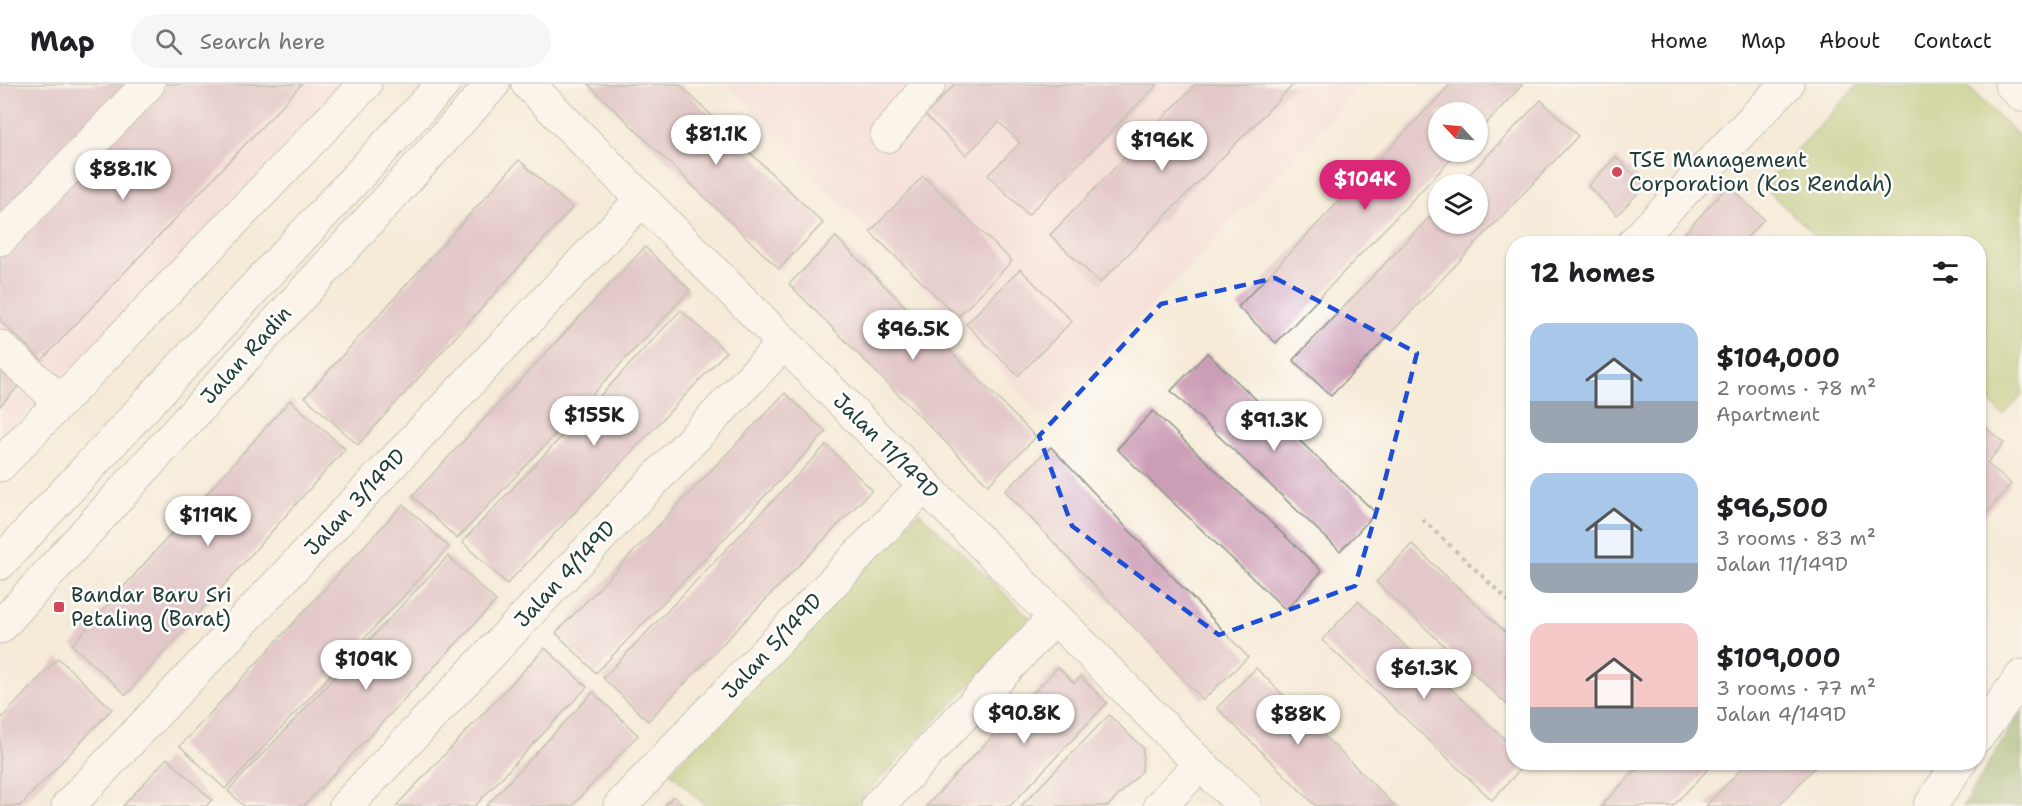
<!DOCTYPE html>
<html lang="en">
<head>
<meta charset="utf-8">
<style>
  body { margin:0; font-family:"Shantell Sans",sans-serif; background:#f6f6f6; color:#202124; height:100vh; display:flex; flex-direction:column; font-size:22px; white-space:nowrap }
  * { box-sizing:border-box; margin:0 }
  p { font-size:20px; color:#757577 }
  .icon { flex:none; width:33px; height:33px; fill:none; stroke:currentColor; stroke-width:2; stroke-linecap:round; stroke-linejoin:round }
  .map { position:relative; flex:1; overflow:hidden }
  .details { position:absolute; left:1506px; top:152px; width:480px; height:534px; display:flex; flex-direction:column; background:#fff; border-radius:24px; box-shadow:0 2px 4px #0004 }
  .details>* { flex:none }
  .needle { width:39px; rotate:296deg }
  .controls { position:absolute; left:1428px; top:18px; display:grid; gap:12px }
  .controls a { display:grid; place-items:center; width:60px; height:60px; border-radius:50%; background:#fff; box-shadow:0 2px 4px #0004; font-size:30px }
  .price { position:absolute; translate:-50% -51px; padding:0 14px; border-radius:21px; background:#fff; color:#222; font-size:20px; line-height:39px; filter:drop-shadow(0 2px 3px #0008) }
  .price::after { content:''; position:absolute; left:50%; top:36px; width:18px; height:14px; margin-left:-9px; background:inherit; clip-path:polygon(0 0,100% 0,50% 100%) }
  .price.current { background:#db2777; color:#fff }
  ul { padding:0; list-style:none }
  li { display:flex; align-items:center; gap:18px; height:150px; padding:0 24px }
  li span { display:grid; place-items:center; flex:none; width:168px; height:120px; border-radius:18px; color:#555 }
  li>.icon { margin-inline-start:auto }
  span .icon { width:72px; height:72px; fill:#fffc; stroke-width:1 }
  li b { font-size:26px }
  h2 { display:flex; justify-content:space-between; align-items:center; height:72px; padding:0 24px; font-size:26px }
  header { display:flex; align-items:center; gap:36px; box-sizing:border-box; height:84px; padding:0 30px; background:#fff; border-bottom:2px solid #e0e0e0 }
  header strong { font-size:28px }
  nav { display:flex; gap:33px; margin-inline-start:auto; font-size:21px }
  .search { width:420px; height:54px; background:#f6f6f6; display:flex; align-items:center; gap:15px; box-sizing:border-box; padding:0 21px; border-radius:33px; color:#757577; font-size:22px }
  .map>svg:first-child { display:block }
  .built { fill:#f6cfd8 }
  .green { fill:#a9c065; stroke:#647e4c; stroke-width:1.5 }
  .forest { fill:#86a65a; stroke:#527247; stroke-width:1.5 }
  .building { fill:#cc9eb5 }
  .lines { fill:none; stroke-linecap:round; stroke-linejoin:round }
  .minor-casing { stroke:#8a9486; stroke-width:35 }
  .path { stroke:#8a9486; stroke-width:4; stroke-dasharray:4.5 4.5; stroke-linecap:butt }
  .minor { stroke:#fff; stroke-width:33 }
  .marked { fill:none; stroke:#1d4ed8; stroke-width:4.5; stroke-dasharray:12 8; stroke-linejoin:round }
  .poi-dot { fill:#d1495b; stroke:#fff; stroke-width:2 }
  .labels { text-anchor:middle; dominant-baseline:central; stroke-width:5; stroke-linejoin:round; paint-order:stroke }
  .poi-label { font-size:21px; fill:#1f3d34; stroke:#fff; text-anchor:start }
  .street-label { font-size:21px; fill:#1f3d34; stroke:#fff }
</style>
</head>
<body>
<header>
<strong>Map</strong>
<div class="search"><svg class="icon" aria-label="search" viewBox="0 0 24 24"><circle cx="10" cy="10" r="6"/><path d="M15 15l6 6"/></svg>Search here</div>
<nav><a>Home</a><a>Map</a><a>About</a><a>Contact</a></nav>
</header>
<div class="map">
<svg width="2022" height="722" viewBox="0 0 2022 722">
  <rect width="100%" height="100%" fill="#fff"/>
  <filter id="ink" filterUnits="userSpaceOnUse"><feTurbulence type="fractalNoise" baseFrequency=".0167" numOctaves="2"/><feDisplacementMap in="SourceGraphic" scale="12" xChannelSelector="R" yChannelSelector="G"/><feConvolveMatrix kernelMatrix="1 2 1 2 8 2 1 2 1" color-interpolation-filters="sRGB"/></filter>
  <filter id="wash" filterUnits="userSpaceOnUse"><feTurbulence type="fractalNoise" baseFrequency=".008" numOctaves="4" result="noise"/><feDisplacementMap in="SourceGraphic" scale="24" xChannelSelector="R" yChannelSelector="G"/><feGaussianBlur stdDeviation="1.35" result="paint"/><feColorMatrix in="noise" values="0 0 0 0 0 0 0 0 0 0 0 0 0 0 0 0 0 1.4 0 .05"/><feComposite in="paint" operator="in"/></filter>
  <g filter="url(#wash)">
    <rect width="100%" height="100%" fill="#f6ebd8"/>
    <g class="built">
      <polygon points="0,0 352,0 0,356"/>
      <polygon points="728,0 1347,0 1355,8 1045,334"/>
    </g>
    <g class="green">
      <polygon points="1859,0 1965,0 2022,55 2022,311 2003,331 1979,308 1978,159 1823,159 1763,102"/>
      <polygon points="919,428 1032,536 854,722 706,722 670,688"/>
    </g>
    <polygon class="forest" points="2022,627 2022,722 1963,722 2017,633"/>
    <g id="blocks">
      <g class="building">
        <polygon points="0,0 126,0 0,133"/>
        <polygon points="153,0 302,0 42,276 0,237 0,163"/>
        <polygon points="588,0 679,0 823,139 779,185"/>
        <polygon points="955,0 1158,0 1028,131 988,91 1020,59 999,38 966,71 925,31"/>
        <polygon points="1196,0 1294,0 1100,199 1050,151"/>
        <polygon points="1451,0 1523,0 1478,48 1478,28 1438,28 1438,68 1458,68 1276,259 1238,223"/>
        <polygon points="1541,16 1578,52 1331,312 1293,276 1438,124 1438,140 1478,140 1478,100 1460,100"/>
        <polygon points="1616,73 1645,102 1617,131 1588,102"/>
        <polygon points="519,76 572,124 358,361 305,313"/>
        <polygon points="923,92 1012,177 958,233 870,148"/>
        <polygon points="1728,102 1764,135 1742,159 1675,159"/>
        <polygon points="836,153 1036,353 988,401 789,200"/>
        <polygon points="645,163 690,206 457,455 412,412"/>
        <polygon points="1020,185 1072,237 1018,292 966,240"/>
        <polygon points="681,226 726,268 507,500 462,458"/>
        <polygon points="1207,269 1376,429 1340,467 1171,307"/>
        <polygon points="0,273 24,296 0,322"/>
        <polygon points="785,309 826,348 596,589 556,549"/>
        <polygon points="290,316 345,365 126,611 72,561"/>
        <polygon points="1153,327 1322,487 1286,526 1117,365"/>
        <polygon points="1978,337 2004,359 1987,379 2011,400 1978,439"/>
        <polygon points="826,361 872,406 648,637 603,594"/>
        <polygon points="1051,363 1248,573 1203,616 1005,407"/>
        <polygon points="403,420 449,463 225,705 180,662"/>
        <polygon points="1412,460 1514,556 1514,627 1376,498"/>
        <polygon points="448,472 496,517 304,722 244,722 228,707"/>
        <polygon points="1358,517 1514,664 1514,678 1527,678 1492,716 1322,556"/>
        <polygon points="545,564 587,603 475,722 396,722"/>
        <polygon points="58,574 112,625 20,722 0,722 0,636"/>
        <polygon points="1058,583 1074,599 1081,593 1107,619 1010,722 926,722"/>
        <polygon points="1256,584 1376,703 1395,722 1316,722 1217,624"/>
        <polygon points="593,608 638,651 625,665 572,722 486,722"/>
        <polygon points="1109,631 1143,664 1142,687 1108,722 1021,722"/>
        <polygon points="167,674 212,716 206,722 123,722"/>
        <polygon points="1643,678 1715,678 1673,722 1601,722"/>
        <polygon points="1748,678 1820,678 1778,722 1706,722"/>
        <polygon points="673,712 685,722 664,722"/>
      </g>
    </g>
  </g>
  <g filter="url(#ink)">
    <use href="#blocks" fill-opacity="0" stroke="#8a9486" stroke-width="1.5"/>
    <g class="lines">
      <defs>
        <g id="minor">
          <polyline points="528,0 1200,680 1245,722"/>
          <polyline points="2011,0 2022,11"/>
          <polyline points="887,52 929,0"/>
          <polyline points="0,155 148,0"/>
          <polyline points="1634,159 1787,0"/>
          <polyline points="0,263 60,317"/>
          <polyline points="0,381 365,0"/>
          <polyline points="0,479 443,0"/>
          <polyline points="0,543 493,0"/>
          <polyline points="1978,652 2022,592"/>
          <polyline points="68,722 642,115"/>
          <polyline points="346,722 784,259"/>
          <polyline points="620,722 925,401"/>
          <polyline points="878,722 1055,533"/>
          <polyline points="1160,722 1200,680"/>
          <polyline points="1930,722 1960,678"/>
        </g>
      </defs>
      <use href="#minor" class="minor-casing"/>
      <polyline class="path" points="1422,435 1514,522"/>
      <use href="#minor" class="minor"/>
    </g>
  </g>
  <path d="M0 0H2022V722H0ZM1275 194 1417 269 1382 408 1355 502 1219 551 1072 442 1039 352 1161 220Z" fill="#f6ebd8" fill-opacity=".55" fill-rule="evenodd"/>
  <path class="marked" d="M1275 194 1417 269 1382 408 1355 502 1219 551 1072 442 1039 352 1161 220Z"/>
  <g class="poi-dot">
    <circle cx="1617" cy="88" r="6"/>
    <rect x="53" y="517" width="12" height="12" rx="3"/>
  </g>
  <g class="labels">
    <g class="poi-label">
      <text x="1629" y="76">TSE Management<tspan x="1629" dy="24">Corporation (Kos Rendah)</tspan></text>
      <text x="71" y="511">Bandar Baru Sri<tspan x="71" dy="24">Petaling (Barat)</tspan></text>
    </g>
    <g class="street-label">
      <text transform="translate(246 271) rotate(-48)">Jalan Radin</text>
      <text transform="translate(886 362) rotate(45)">Jalan 11/149D</text>
      <text transform="translate(355 418) rotate(-47)">Jalan 3/149D</text>
      <text transform="translate(565 490) rotate(-47)">Jalan 4/149D</text>
      <text transform="translate(772 562) rotate(-47)">Jalan 5/149D</text>
    </g>
  </g>
</svg>
<div class="controls">
<a><svg class="needle" viewBox="-14 -14 28 28"><path d="M0-13l5 13h-10z" fill="#e53935"/><path d="M0 13l5-13h-10z" fill="#757577"/></svg></a>
<a><svg class="icon" aria-label="layers" viewBox="0 0 24 24"><path d="M12 4l9 5-9 5-9-5zM3 14l9 5 9-5"/></svg></a>
</div>
<b class="price" style="left:716px;top:82px">$81.1K</b>
<b class="price" style="left:1162px;top:88px">$196K</b>
<b class="price" style="left:123px;top:117px">$88.1K</b>
<b class="price current" style="left:1365px;top:127px">$104K</b>
<b class="price" style="left:913px;top:277px">$96.5K</b>
<b class="price" style="left:594px;top:363px">$155K</b>
<b class="price" style="left:1274px;top:368px">$91.3K</b>
<b class="price" style="left:208px;top:463px">$119K</b>
<b class="price" style="left:366px;top:607px">$109K</b>
<b class="price" style="left:1424px;top:616px">$61.3K</b>
<b class="price" style="left:1024px;top:661px">$90.8K</b>
<b class="price" style="left:1298px;top:662px">$88K</b>
<section class="details">
<h2>12 homes<svg class="icon" aria-label="filters" viewBox="0 0 24 24"><path d="M4 7h16M4 17h16"/><circle cx="9" cy="7" r="2"/><circle cx="15" cy="17" r="2"/></svg></h2>
<ul>
<li><span style="background:linear-gradient(#a9c7e8 65%,#9aa5b1 0)"><svg class="icon" aria-label="home" viewBox="0 0 24 24"><path d="M3 11l9-7 9 7M6 9v11h12V9"/></svg></span><div><b>$104,000</b><p>2 rooms · 78 m²</p><p>Apartment</p></div></li>
<li><span style="background:linear-gradient(#a9c7e8 75%,#9aa5b1 0)"><svg class="icon" aria-label="home" viewBox="0 0 24 24"><path d="M3 11l9-7 9 7M6 9v11h12V9"/></svg></span><div><b>$96,500</b><p>3 rooms · 83 m²</p><p>Jalan 11/149D</p></div></li>
<li><span style="background:linear-gradient(#f6c9c9 70%,#9aa5b1 0)"><svg class="icon" aria-label="home" viewBox="0 0 24 24"><path d="M3 11l9-7 9 7M6 9v11h12V9"/></svg></span><div><b>$109,000</b><p>3 rooms · 77 m²</p><p>Jalan 4/149D</p></div></li>
</ul>
</section>
</div>
</body>
</html>
